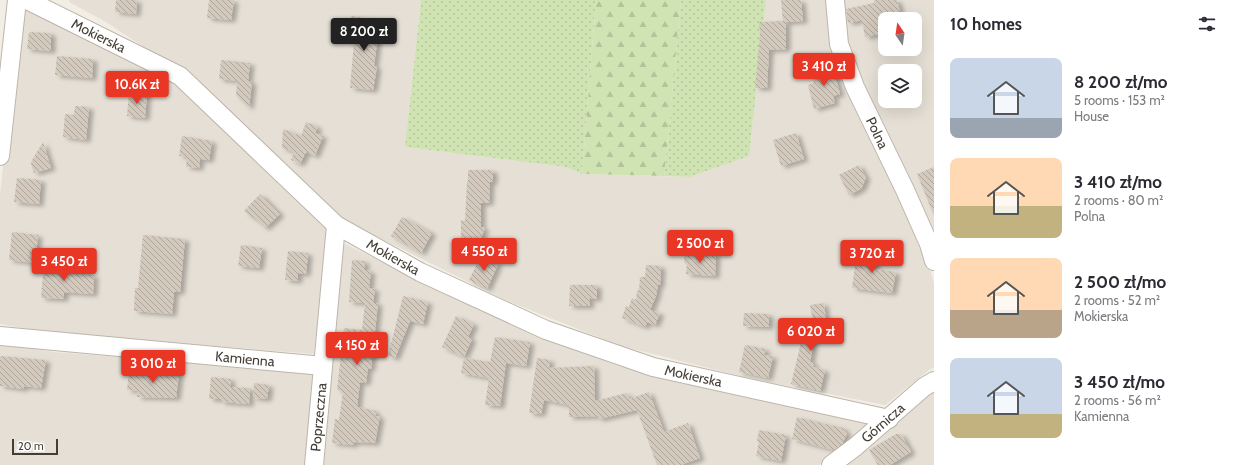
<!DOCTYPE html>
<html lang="en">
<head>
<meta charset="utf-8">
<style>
  body { margin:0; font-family:Cabin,sans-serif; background:#f7f7f7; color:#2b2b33; height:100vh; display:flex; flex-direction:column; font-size:15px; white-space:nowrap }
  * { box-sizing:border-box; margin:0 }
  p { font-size:13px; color:#7c7c81 }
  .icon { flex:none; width:22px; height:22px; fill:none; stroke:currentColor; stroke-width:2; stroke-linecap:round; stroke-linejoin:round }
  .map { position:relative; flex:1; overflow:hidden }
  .details { display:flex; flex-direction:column; background:#fff; width:300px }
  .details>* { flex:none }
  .needle { width:26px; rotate:347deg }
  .tools { position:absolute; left:878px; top:12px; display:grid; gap:8px }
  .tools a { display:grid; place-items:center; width:44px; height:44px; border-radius:8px; background:#fff; box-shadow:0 4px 16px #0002; font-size:20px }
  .scale { position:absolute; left:12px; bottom:10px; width:46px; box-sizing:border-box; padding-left:4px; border:2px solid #443e36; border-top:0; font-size:11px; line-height:14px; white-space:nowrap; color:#443e36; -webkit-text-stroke:3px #fff; paint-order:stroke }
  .price { position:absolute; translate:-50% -34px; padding:0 9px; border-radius:4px; background:#ea3625; color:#fff; font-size:13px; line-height:26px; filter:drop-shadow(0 1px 2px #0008) }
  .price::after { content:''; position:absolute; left:50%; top:24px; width:12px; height:9px; margin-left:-6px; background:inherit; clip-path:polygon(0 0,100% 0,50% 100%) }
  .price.on { background:#222; color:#fff }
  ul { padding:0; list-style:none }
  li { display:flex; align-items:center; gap:12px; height:100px; padding:0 16px }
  li span { display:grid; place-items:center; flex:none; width:112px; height:80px; border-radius:8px; color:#555 }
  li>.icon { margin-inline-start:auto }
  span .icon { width:48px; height:48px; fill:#fffc; stroke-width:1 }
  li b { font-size:17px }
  h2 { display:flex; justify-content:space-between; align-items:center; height:48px; padding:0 16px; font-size:17px }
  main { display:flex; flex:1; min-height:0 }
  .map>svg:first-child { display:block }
  .residential { fill:#e5dfd5; fill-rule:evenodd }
  .grass { fill:url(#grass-dots) }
  .forest { fill:url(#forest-firs) }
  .building { fill:url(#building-back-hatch); filter:url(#shadow) }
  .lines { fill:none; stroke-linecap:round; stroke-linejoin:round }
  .minor-casing { stroke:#bdb5aa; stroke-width:20 }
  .minor { stroke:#fff; stroke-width:18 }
  .labels { text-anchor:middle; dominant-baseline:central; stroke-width:3; stroke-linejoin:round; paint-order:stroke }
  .street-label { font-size:14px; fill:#443e36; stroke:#fff }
</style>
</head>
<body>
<main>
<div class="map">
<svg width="934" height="465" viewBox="0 0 934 465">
  <defs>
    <pattern id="grass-dots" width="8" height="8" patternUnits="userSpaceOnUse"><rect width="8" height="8" fill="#d0e3b2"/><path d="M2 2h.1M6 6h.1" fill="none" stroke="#b4c49a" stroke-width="1.8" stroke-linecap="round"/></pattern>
    <pattern id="forest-firs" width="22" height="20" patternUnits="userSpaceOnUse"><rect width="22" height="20" fill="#d0e3b2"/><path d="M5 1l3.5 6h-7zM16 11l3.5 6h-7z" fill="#b4c49a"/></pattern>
    <pattern id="building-back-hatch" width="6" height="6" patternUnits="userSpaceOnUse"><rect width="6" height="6" fill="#d3c9bd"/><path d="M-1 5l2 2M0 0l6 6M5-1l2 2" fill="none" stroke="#ada59a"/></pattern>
    <filter id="shadow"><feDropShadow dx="4.5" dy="2.5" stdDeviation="2" flood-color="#0004"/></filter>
  </defs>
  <rect width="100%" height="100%" fill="#f2eee6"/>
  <g class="residential">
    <polygon points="21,0 31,0 177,86 327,227 314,354 51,333 0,324 0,195"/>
    <polygon points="70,0 421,0 405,147 566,167 582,174 690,177 749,156 766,0 832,0 922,244 934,283 934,367 929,370 885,405 753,379 621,346 505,300 341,219 187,76 106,22 69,2"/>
    <path d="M841 0H934V240L858 81 844 39ZM885 19H915V49H885ZM885 71H915V101H885Z"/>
    <polygon points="341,242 498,318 615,365 870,423 819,465 320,465"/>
    <polygon points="0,343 53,352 316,372 309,465 0,465"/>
    <polygon points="934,389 934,465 843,465"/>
  </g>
  <g class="grass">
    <polygon points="421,0 596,0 582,174 566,167 405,147"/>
    <polygon points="681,0 766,0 749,156 690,177 664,176"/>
  </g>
  <polygon class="forest" points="596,0 681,0 664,176 582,174"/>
  <g class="building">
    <polygon points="116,0 137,0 136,14 115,12"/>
    <polygon points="209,0 234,0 231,20 207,18"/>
    <polygon points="781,0 801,0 803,21 786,22 786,49 769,50 767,88 755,88 760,35 759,22 783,21"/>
    <polygon points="874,0 897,0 902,19 885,19 885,22 881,22 883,33 865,37 862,20 848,23 846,9 874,3"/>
    <polygon points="351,16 380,20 374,66 377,67 373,90 350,88 354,42 348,42"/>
    <polygon points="29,32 51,33 51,51 27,49"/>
    <polygon points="57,56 93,59 92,78 55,75"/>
    <polygon points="221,60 250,63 248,81 252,82 249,108 236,95 237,81 219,79"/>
    <polygon points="832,64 840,94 833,96 835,103 814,109 808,85 814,83 811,70"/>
    <polygon points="129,92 147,93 145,118 127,116"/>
    <polygon points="75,106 89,107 86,140 63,137 65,114 74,115"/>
    <polygon points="306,122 318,127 315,133 323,136 315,156 306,152 300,164 291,160 294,152 282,148 283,129 301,136"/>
    <polygon points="796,133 804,159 781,166 773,140"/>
    <polygon points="182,136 212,141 209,160 200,159 199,168 186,167 187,157 179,156"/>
    <polygon points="43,142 51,168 34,173 31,164 32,160"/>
    <polygon points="859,165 866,178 861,189 849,195 839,175"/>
    <polygon points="934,167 934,213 933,213 917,174"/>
    <polygon points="468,170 493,170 493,182 490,182 489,203 481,203 481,227 485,228 478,245 461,245 461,220 465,221 467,181 468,181"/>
    <polygon points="17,178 41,180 39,204 14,202"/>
    <polygon points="260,194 280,214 265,228 254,218 251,217 244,211"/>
    <polygon points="402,217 432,233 421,253 391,236"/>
    <polygon points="12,232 38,235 35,263 9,260"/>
    <polygon points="143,235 185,239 180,292 174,292 172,314 134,311 135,288 138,288"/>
    <polygon points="241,245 262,248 259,268 238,266"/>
    <polygon points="864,247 877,248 875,269 896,272 892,293 852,288 855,266 858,266 859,260 863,261"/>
    <polygon points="288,251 308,253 306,274 298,273 298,281 285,280"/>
    <polygon points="685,251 716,254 715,276 686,274 687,264 684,263"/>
    <polygon points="481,255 498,264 487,289 469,280"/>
    <polygon points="352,260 365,261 364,270 371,271 369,288 375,289 373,303 378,303 371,369 368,368 366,383 360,382 357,407 376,411 375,416 380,416 375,443 354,442 353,445 332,443 335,419 339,420 343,391 337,390 344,328 362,330 365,303 349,302"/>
    <polygon points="44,263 67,265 66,273 94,275 93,294 64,292 64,299 41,298"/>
    <polygon points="646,265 661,266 660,285 658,285 656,296 650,310 660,313 655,325 647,322 645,327 622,318 626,306 629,307 632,298 636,300 637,291 639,290 640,277 645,277"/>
    <polygon points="570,285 597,285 597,299 589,298 590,306 569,306"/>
    <polygon points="403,296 428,302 423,324 410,321 395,358 388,356"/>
    <polygon points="824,303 826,321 830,321 831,337 816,338 815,336 810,362 814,363 813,367 825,370 820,391 791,384 804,330 815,332 810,305"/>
    <polygon points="744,313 769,314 769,327 743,326"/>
    <polygon points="456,316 474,324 468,337 472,339 464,357 442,347"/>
    <polygon points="495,337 530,342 526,366 506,363 500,406 485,405 489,378 461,373 464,358 490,362"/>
    <polygon points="745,345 766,349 764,355 773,356 768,378 739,372"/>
    <polygon points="0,356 46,360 41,388 24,386 24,389 0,386"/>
    <polygon points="537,358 550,360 549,368 594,366 595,401 627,393 629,399 649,392 664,432 688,423 700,458 681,465 657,465 637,410 599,419 598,416 569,417 569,405 544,400 541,414 529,413"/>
    <polygon points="129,370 179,374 176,398 137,397 138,391 127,390"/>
    <polygon points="211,377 231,379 230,387 250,388 249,404 221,402 221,399 209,399"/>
    <polygon points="254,383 269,385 267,399 253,398"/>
    <polygon points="797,417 843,428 847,434 842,444 834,450 792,439"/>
    <polygon points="759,430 786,435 781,461 756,456 759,442 757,441"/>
    <polygon points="896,434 901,434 911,452 890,465 878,465 869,450"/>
  </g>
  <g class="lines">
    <defs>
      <g id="minor">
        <path id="s1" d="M27 0 180 76 336 225 420 272 546 330 653 367 889 419"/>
        <path id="s2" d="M835 0 839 44 855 87 905 190 929 244 934 261"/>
        <polyline points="0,156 17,0"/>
        <path id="s3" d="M0 336 323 366"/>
        <path id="s4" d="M314 465 336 225"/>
        <path id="s5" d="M831 465 855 447 924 387 934 381"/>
      </g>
    </defs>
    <use href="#minor" class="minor-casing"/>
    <use href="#minor" class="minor"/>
  </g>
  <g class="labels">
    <g class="street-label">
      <text stroke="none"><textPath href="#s1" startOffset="80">Mokierska</textPath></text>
      <text stroke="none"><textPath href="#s2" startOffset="141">Polna</textPath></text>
      <text stroke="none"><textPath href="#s1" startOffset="452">Mokierska</textPath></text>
      <text stroke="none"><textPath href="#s3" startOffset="246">Kamienna</textPath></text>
      <text stroke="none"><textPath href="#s1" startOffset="776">Mokierska</textPath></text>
      <text stroke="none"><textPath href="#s4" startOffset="48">Poprzeczna</textPath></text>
      <text stroke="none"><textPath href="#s5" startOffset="67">Górnicza</textPath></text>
    </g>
  </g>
</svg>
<div class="tools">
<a><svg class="needle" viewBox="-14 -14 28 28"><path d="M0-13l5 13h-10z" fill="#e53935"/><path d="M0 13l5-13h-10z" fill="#7c7c81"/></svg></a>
<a><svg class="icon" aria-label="layers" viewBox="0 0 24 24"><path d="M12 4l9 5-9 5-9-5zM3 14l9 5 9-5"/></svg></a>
</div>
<div class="scale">20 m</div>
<b class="price on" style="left:364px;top:52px">8 200 zł</b>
<b class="price" style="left:824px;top:87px">3 410 zł</b>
<b class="price" style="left:137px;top:105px">10.6K zł</b>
<b class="price" style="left:700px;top:264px">2 500 zł</b>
<b class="price" style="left:484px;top:272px">4 550 zł</b>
<b class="price" style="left:872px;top:274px">3 720 zł</b>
<b class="price" style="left:64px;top:282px">3 450 zł</b>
<b class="price" style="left:811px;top:352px">6 020 zł</b>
<b class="price" style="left:357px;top:366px">4 150 zł</b>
<b class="price" style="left:153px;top:384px">3 010 zł</b>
</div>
<section class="details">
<h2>10 homes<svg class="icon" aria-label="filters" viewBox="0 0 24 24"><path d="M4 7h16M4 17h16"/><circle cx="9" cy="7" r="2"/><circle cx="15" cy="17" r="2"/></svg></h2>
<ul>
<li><span style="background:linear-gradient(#c9d6e8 75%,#9aa5b1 0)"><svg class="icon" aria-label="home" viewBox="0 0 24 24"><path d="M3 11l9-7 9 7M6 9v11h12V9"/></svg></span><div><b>8 200 zł/mo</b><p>5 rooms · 153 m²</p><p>House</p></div></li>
<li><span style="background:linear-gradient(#ffd9b3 60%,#c2b280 0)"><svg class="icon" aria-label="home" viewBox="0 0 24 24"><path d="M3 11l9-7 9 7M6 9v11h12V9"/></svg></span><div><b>3 410 zł/mo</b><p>2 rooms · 80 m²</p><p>Polna</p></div></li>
<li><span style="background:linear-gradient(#ffd9b3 65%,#b9a48a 0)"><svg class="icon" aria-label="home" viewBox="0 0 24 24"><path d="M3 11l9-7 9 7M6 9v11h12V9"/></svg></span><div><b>2 500 zł/mo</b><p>2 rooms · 52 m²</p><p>Mokierska</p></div></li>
<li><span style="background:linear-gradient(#c9d6e8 70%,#c2b280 0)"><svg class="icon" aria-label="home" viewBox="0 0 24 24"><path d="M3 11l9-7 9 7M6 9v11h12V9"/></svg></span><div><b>3 450 zł/mo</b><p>2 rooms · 56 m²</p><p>Kamienna</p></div></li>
</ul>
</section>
</main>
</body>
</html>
